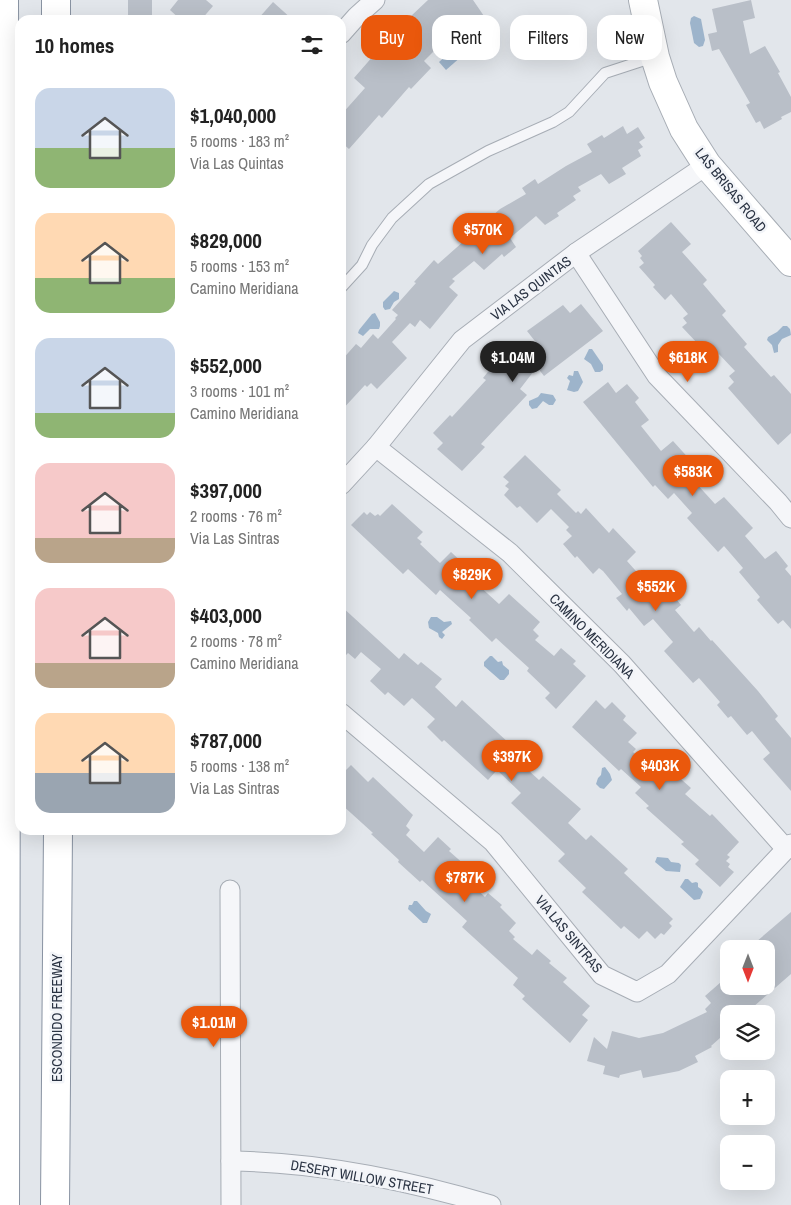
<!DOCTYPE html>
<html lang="en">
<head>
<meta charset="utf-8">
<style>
  body { margin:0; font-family:"Archivo Narrow",sans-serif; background:#f6f6f6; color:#222; height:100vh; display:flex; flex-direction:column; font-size:19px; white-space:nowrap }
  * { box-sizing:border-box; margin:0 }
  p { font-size:16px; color:#767676 }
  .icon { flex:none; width:28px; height:28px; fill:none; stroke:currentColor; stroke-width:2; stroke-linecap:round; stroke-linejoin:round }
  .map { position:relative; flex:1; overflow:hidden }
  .drawer { position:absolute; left:15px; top:15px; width:331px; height:820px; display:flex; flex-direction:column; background:#fff; border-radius:15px; box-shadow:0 5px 20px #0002 }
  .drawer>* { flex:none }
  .top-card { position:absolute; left:361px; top:15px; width:354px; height:45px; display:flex; gap:10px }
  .needle { width:32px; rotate:180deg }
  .controls { position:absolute; left:720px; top:940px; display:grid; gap:10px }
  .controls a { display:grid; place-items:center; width:55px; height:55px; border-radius:10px; background:#fff; box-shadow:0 5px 20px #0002; font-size:25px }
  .price { position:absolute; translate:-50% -42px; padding:0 11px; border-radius:18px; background:#ea580c; color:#fff; font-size:16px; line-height:32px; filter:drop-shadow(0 1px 2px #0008) }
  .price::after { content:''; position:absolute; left:50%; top:30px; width:15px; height:11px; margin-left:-8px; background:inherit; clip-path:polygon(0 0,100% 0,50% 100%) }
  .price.current { background:#222; color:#fff }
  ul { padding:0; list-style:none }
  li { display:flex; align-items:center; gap:15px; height:125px; padding:0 20px }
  li span { display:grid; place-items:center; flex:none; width:140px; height:100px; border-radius:15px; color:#555 }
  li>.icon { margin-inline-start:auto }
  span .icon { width:60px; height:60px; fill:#fffc; stroke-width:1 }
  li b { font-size:21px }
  h2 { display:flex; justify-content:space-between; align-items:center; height:60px; padding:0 20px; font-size:21px }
  .tag { padding:0 18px; border-radius:15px; background:#fff; box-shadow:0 5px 20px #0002; font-size:18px; line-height:45px }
  .tag.current { background:#ea580c; color:#fff }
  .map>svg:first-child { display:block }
  .water { fill:#9db4cb }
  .building { fill:#b9bfc8 }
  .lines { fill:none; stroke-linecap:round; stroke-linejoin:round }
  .lane-casing { stroke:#a7adb5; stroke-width:12 }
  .street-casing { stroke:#a7adb5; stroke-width:21 }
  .secondary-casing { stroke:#a7adb5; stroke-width:30 }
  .highway-casing { stroke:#8993a2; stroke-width:30 }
  .lane { stroke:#f5f6f9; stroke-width:10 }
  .street { stroke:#f5f6f9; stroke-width:19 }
  .secondary { stroke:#fff; stroke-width:28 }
  .highway { stroke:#fff; stroke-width:28 }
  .labels { text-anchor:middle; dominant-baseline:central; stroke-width:5; stroke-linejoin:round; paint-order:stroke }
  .street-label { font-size:14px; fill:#2a3343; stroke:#f2f4f8 }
</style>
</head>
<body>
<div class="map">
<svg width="791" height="1205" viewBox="0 0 791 1205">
  <rect width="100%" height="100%" fill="#e2e6eb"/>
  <g class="water">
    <polygon points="694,16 701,19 705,40 703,46 699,47 694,43 690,23 691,18"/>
    <polygon points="483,28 486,31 484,35 474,46 466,45 462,40 470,37"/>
    <polygon points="455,48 462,56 446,70 439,62"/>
    <polygon points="394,291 399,293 399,299 394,302 390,309 385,310 383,307 383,302"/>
    <polygon points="375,313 380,322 380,326 379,329 370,329 363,336 358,333 359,330 372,314"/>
    <polygon points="783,326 787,326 790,329 791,335 782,339 778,345 778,352 774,353 772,345 767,340 768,337 777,332"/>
    <polygon points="589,349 592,349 603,365 603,370 600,372 595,372 591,364 584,359"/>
    <polygon points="574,371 578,371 583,382 578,391 574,392 567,390 570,381 567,378 569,375 573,376"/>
    <polygon points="541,393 553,395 556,400 553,405 549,405 543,401 537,408 532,409 529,405 529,401 538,397"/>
    <polygon points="431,617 437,617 444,622 451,621 452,624 442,632 445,635 442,639 439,637 438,633 429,628 428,622"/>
    <polygon points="490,656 492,656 498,662 502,661 503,665 509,670 509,674 504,680 500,680 484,666 484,662"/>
    <polygon points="605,767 610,774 612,780 604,789 600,788 596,784 598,778 601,775 602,768"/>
    <polygon points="657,857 668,858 671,862 679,863 681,865 680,872 666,871 655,862"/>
    <polygon points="685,879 688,879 692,883 696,882 698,883 698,887 701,889 703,892 700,899 694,900 680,887"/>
    <polygon points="414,901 417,901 426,911 431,914 427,923 423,923 408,909 409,905 412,905"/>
  </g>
  <g class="building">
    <rect x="128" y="0" width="24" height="20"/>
    <polygon points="178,0 206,0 213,6 201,20 181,20 170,10"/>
    <polygon points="428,0 473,0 486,19 462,37 456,29 424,61 431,68 411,89 409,87 382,118 379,115 349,149 341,142 341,115 365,88 354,78 387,40 396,48 418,26 410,17"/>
    <polygon points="751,0 755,18 743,21 750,54 765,46 780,72 778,73 791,97 791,112 781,117 782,119 764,129 760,121 756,123 746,105 750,103 719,49 712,51 708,34 717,32 712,9"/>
    <polygon points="273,2 293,20 257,20"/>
    <polygon points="623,126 627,134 638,127 645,138 639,142 643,147 638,150 641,156 622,168 626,174 609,184 601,174 578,187 581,191 573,196 576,200 557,213 559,216 545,225 536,216 510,238 516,247 504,257 502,254 484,270 474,261 452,279 455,281 449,287 458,295 430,329 420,320 415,327 410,323 392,342 407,358 377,389 371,383 367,387 365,385 341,411 341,361 356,344 361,348 373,334 378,339 396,319 395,318 398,315 392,310 416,283 414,282 434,260 438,264 500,209 526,194 522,188 535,179 538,184 566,166 592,152 587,144 602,135 604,138"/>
    <polygon points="671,222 691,244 682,252 707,280 703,284 726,311 722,315 747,344 744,347 771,377 774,375 791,394 791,433 778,445 728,388 734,382 729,376 735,371 717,352 705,362 693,348 698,344 682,327 687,323 683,318 688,314 671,294 665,300 653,287 655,285 639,267 644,263 640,258 642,256 638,251"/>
    <polygon points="581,304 603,331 544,376 537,367 520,389 527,395 481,444 485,447 462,471 437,449 443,443 433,433 450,415 452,417 486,380 483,378 503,353 515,362 538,345 527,331 563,305 570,313"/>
    <polygon points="608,382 616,393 627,384 639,398 635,402 649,420 641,426 661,451 673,441 703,474 695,482 715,504 724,497 753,528 745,536 765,559 776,551 788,566 785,569 791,576 791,629 783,620 778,624 757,600 760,597 739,572 743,568 724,546 718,552 687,518 692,513 674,493 668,499 655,485 653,487 583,402"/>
    <polygon points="525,455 561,490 557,494 576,513 578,511 581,514 586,508 609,533 613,528 636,552 627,561 643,579 649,574 660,586 663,583 681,605 675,610 694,632 699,627 711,641 712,640 758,691 778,716 775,719 791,738 791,791 763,759 770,753 752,731 747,735 731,716 728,718 717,705 720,702 699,678 693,683 664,651 673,642 653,619 644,626 629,608 627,611 616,598 622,594 603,571 599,568 593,574 577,556 575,558 563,544 572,536 566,530 569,527 551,509 537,523 520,506 517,508 504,495 509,489 505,486 509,482 503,477"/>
    <polygon points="392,504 423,532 417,538 422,542 420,544 440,563 451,552 467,567 470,562 484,574 476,583 499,604 509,594 540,622 533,630 539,636 535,640 554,656 561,648 576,661 573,664 586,676 556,709 545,698 550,693 527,671 529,668 496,638 492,642 469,620 471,618 440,590 436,595 408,569 403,574 351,525 364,512 367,515 370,512 375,516 378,514 380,516"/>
    <polygon points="341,606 399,659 404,653 418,665 421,662 442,679 435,687 456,707 462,700 522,755 517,760 539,780 543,776 581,809 568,823 586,840 591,835 628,869 624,873 673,919 669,923 672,926 664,935 661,933 655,939 647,931 639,939 624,926 621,929 582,892 586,888 558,861 565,854 511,803 521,793 497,770 488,780 444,740 442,742 427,727 435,719 412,698 404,706 388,692 385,695 370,681 381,669 361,652 355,659 348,653 341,660"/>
    <polygon points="596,700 605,709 612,702 626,716 623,720 637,733 628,742 636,749 633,752 651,769 662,757 676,770 674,773 691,788 685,794 710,816 712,814 739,842 727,855 730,857 726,861 730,864 728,867 734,872 720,887 695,864 699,860 681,844 684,842 646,808 649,806 635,793 641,787 621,769 619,771 572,727"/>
    <polygon points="351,765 368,782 373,777 413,815 406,826 410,830 406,835 424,852 438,837 451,849 449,851 466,866 461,874 485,897 488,893 502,905 500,907 516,923 509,931 515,937 513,939 532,955 537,949 551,961 549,963 567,978 563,982 590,1006 582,1015 588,1020 570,1043 522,999 525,996 513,985 518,978 462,927 467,921 422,880 420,882 398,862 399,860 371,834 373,833 341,804 341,775"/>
    <polygon points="791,912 791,974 745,1014 729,1014 729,1030 711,1046 712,1047 695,1056 698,1062 679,1071 643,1078 641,1070 620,1075 619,1078 603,1074 605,1066 587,1061 594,1037 607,1049 612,1031 639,1038 663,1033 707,1012 705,1009 711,1003 705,996 729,975 729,986 766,986 766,949 762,949 756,942"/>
  </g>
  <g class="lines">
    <defs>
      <polyline id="lane" points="341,288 362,265 372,245 392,218 429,184 488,151 553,122 569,112 605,73 654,57"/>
      <g id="street">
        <polyline points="341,34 357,16 375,0"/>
        <polyline points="576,253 657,376 778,502 791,518"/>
        <polyline points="376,447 510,553 622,664 786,849"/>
        <polyline points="341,485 376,447 462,340 576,253 707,165"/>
        <polyline points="341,713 493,842 602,975 637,992 668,974 791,844"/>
        <polyline points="230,890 231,1205"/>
        <path d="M231 1161C319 1162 407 1180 491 1205"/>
      </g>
      <polyline id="secondary" points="643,0 655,57 663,82 684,129 707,165 791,262"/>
      <g id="highway">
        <polyline points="4,0 6,658 5,1205"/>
        <polyline points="56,20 56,0"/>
        <polyline points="55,1205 58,830"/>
      </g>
    </defs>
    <use href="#lane" class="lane-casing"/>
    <use href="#street" class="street-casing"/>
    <use href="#secondary" class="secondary-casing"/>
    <use href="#highway" class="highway-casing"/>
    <use href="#lane" class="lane"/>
    <use href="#street" class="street"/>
    <use href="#secondary" class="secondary"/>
    <use href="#highway" class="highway"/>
  </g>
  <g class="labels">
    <g class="street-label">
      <text transform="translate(731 190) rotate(51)">LAS BRISAS ROAD</text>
      <text transform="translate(531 288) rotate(-37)">VIA LAS QUINTAS</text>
      <text transform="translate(592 636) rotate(45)">CAMINO MERIDIANA</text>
      <text transform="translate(569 934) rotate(50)">VIA LAS SINTRAS</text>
      <text transform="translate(57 1018) rotate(-90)">ESCONDIDO FREEWAY</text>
      <text transform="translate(362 1177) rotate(10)">DESERT WILLOW STREET</text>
    </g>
  </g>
</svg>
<div class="controls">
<a><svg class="needle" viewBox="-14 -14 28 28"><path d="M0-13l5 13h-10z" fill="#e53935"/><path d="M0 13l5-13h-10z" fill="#767676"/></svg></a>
<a><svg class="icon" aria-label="layers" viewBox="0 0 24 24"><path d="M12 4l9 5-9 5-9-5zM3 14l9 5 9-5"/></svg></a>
<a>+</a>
<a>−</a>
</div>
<b class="price" style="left:483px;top:255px">$570K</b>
<b class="price current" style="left:513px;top:383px">$1.04M</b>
<b class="price" style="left:688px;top:383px">$618K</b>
<b class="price" style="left:693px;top:497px">$583K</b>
<b class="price" style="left:472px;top:600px">$829K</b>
<b class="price" style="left:656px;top:612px">$552K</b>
<b class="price" style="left:512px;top:782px">$397K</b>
<b class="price" style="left:660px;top:791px">$403K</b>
<b class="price" style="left:465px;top:903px">$787K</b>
<b class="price" style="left:214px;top:1048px">$1.01M</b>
<div class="top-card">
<a class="tag current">Buy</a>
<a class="tag">Rent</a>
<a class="tag">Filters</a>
<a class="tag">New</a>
</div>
<section class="drawer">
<h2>10 homes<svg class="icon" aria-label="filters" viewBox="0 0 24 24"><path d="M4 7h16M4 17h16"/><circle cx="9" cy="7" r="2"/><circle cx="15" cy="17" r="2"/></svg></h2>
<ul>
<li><span style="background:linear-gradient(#c9d6e8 60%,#8fb573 0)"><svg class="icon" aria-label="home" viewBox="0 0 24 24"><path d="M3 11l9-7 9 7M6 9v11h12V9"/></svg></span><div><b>$1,040,000</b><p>5 rooms · 183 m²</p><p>Via Las Quintas</p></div></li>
<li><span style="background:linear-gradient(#ffd9b3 65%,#8fb573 0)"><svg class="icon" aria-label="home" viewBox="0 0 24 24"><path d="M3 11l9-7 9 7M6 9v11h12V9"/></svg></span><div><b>$829,000</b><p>5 rooms · 153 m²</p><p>Camino Meridiana</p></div></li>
<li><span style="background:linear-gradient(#c9d6e8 75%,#8fb573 0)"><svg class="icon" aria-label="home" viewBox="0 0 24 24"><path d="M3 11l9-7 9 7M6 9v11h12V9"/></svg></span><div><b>$552,000</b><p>3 rooms · 101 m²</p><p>Camino Meridiana</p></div></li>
<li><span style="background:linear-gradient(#f6c9c9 75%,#b9a48a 0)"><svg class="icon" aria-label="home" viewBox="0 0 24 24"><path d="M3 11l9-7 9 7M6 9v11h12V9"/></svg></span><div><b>$397,000</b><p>2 rooms · 76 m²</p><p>Via Las Sintras</p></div></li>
<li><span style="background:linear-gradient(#f6c9c9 75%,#b9a48a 0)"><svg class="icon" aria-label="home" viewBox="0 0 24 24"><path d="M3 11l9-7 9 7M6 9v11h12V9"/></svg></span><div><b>$403,000</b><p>2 rooms · 78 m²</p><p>Camino Meridiana</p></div></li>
<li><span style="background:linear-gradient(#ffd9b3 60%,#9aa5b1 0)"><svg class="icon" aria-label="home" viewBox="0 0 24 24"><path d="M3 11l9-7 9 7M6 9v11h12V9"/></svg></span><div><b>$787,000</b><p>5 rooms · 138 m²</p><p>Via Las Sintras</p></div></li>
</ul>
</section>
</div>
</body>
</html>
